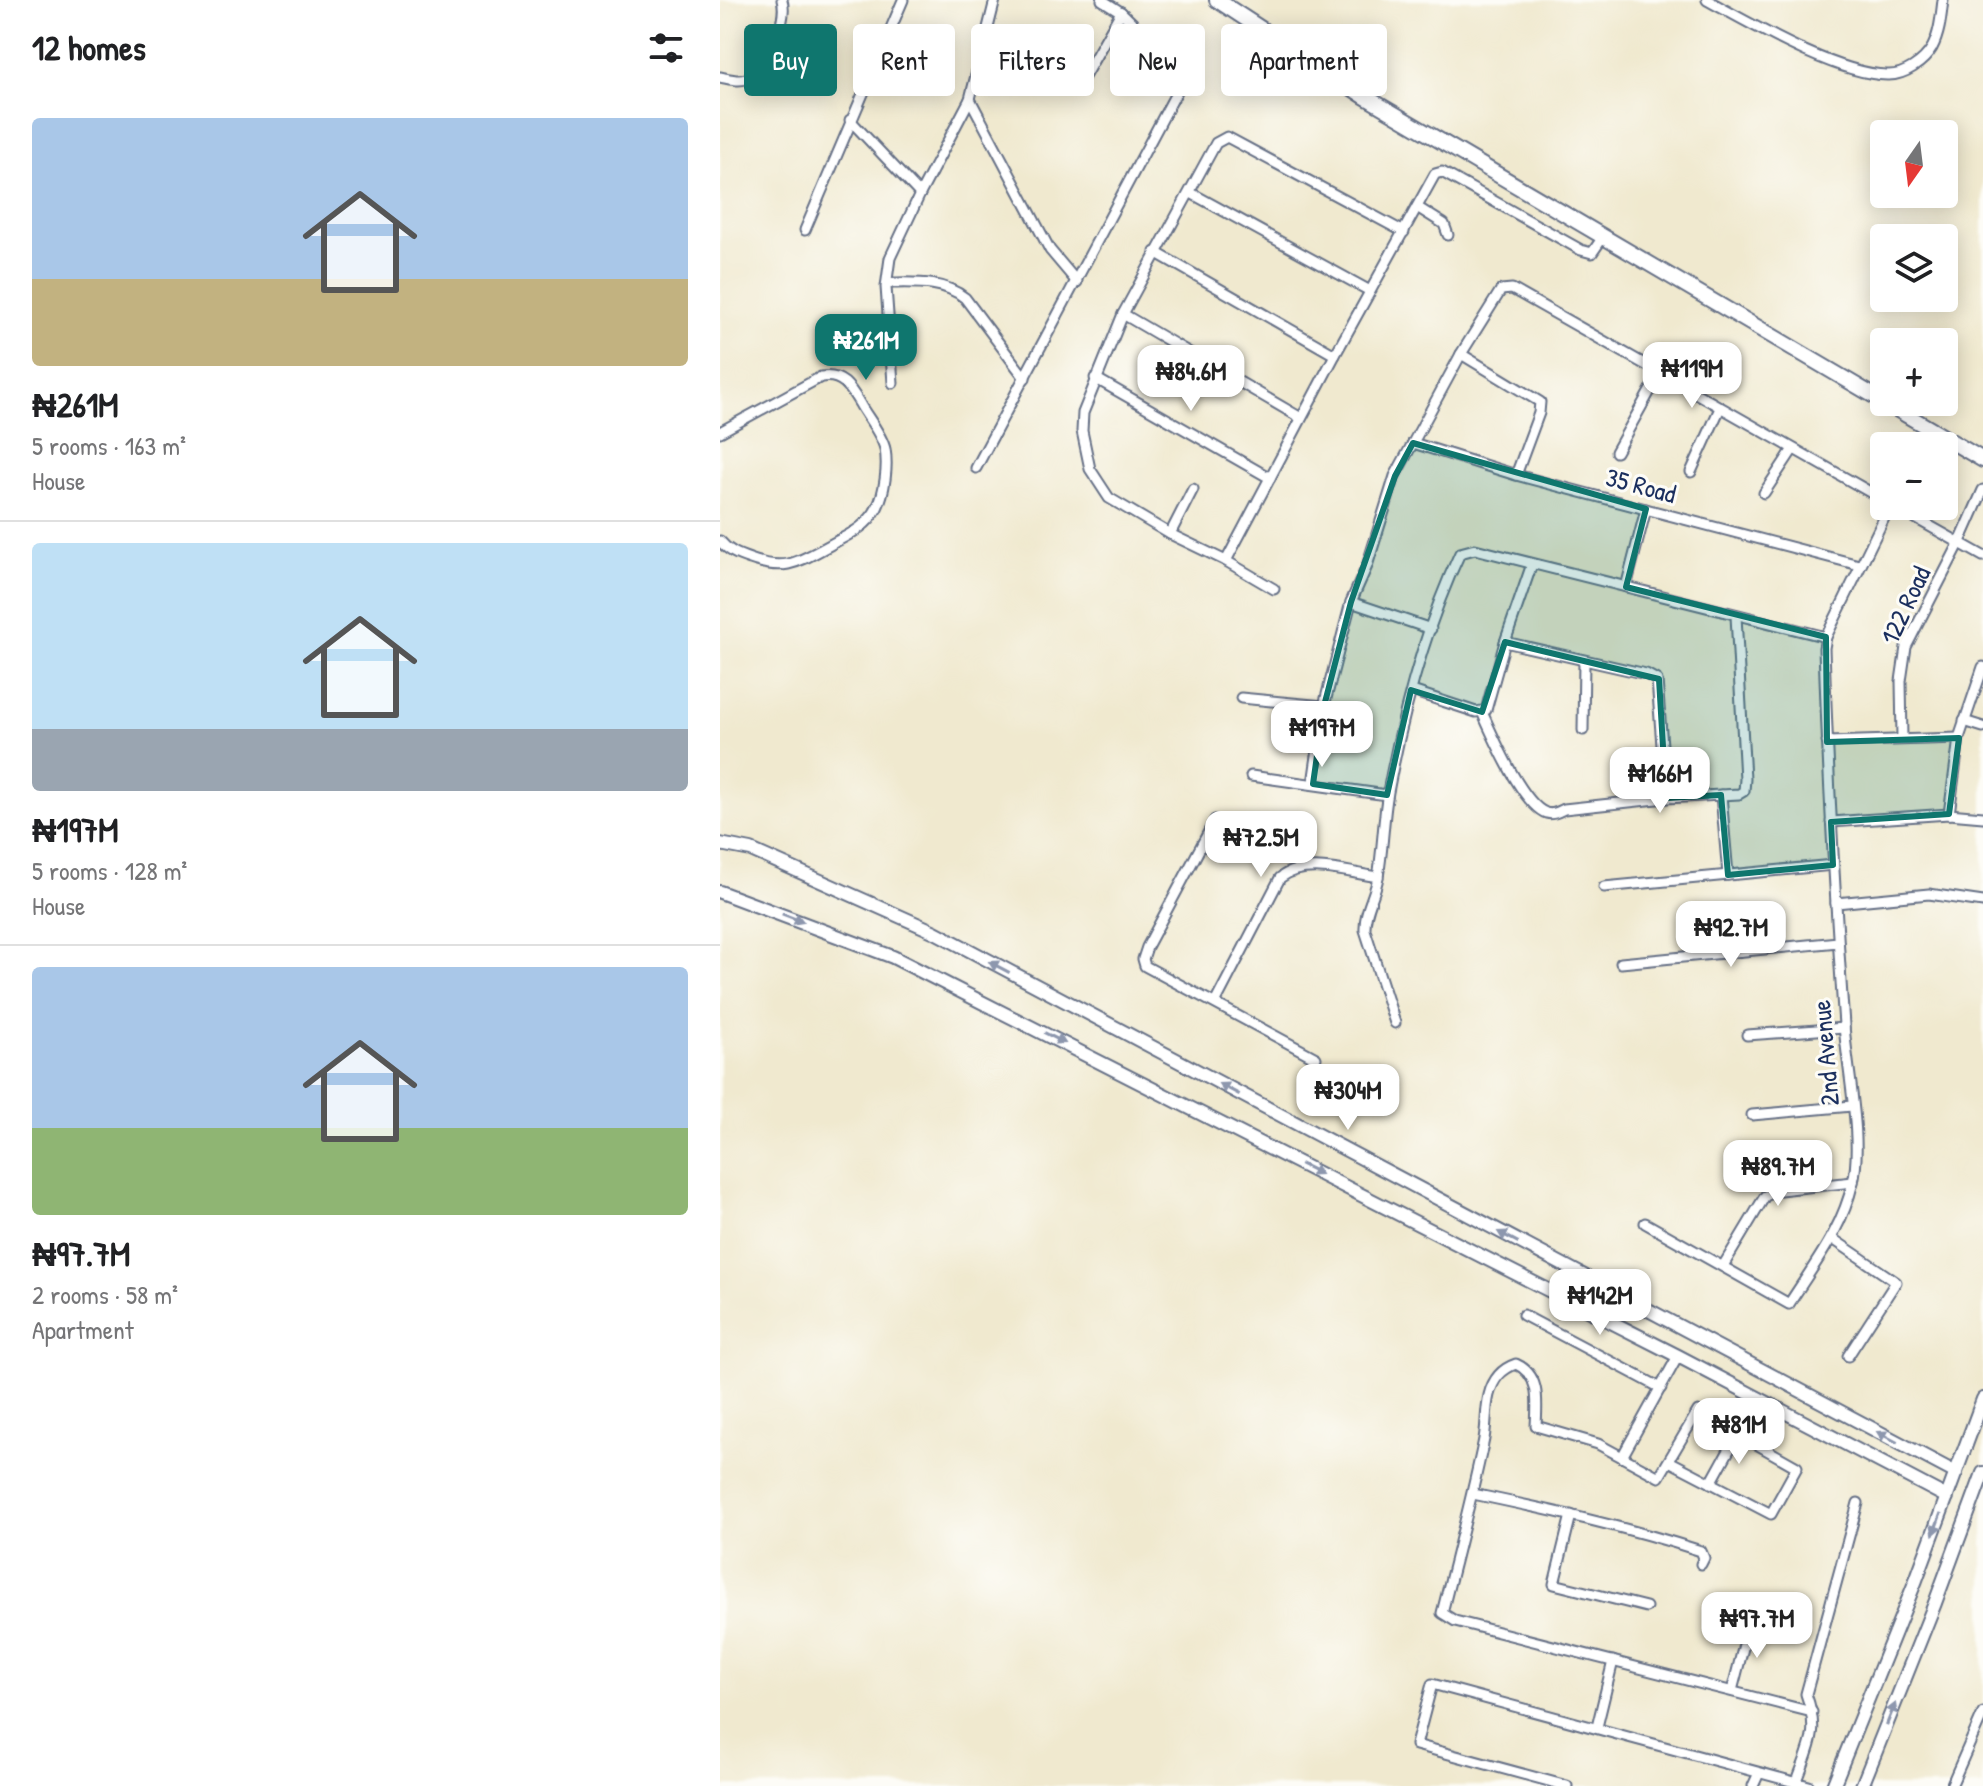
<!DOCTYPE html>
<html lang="en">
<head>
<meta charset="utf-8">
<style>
  body { margin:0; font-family:"Patrick Hand",sans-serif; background:#f6f6f6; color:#202124; height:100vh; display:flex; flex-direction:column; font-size:30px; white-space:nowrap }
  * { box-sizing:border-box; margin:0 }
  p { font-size:26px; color:#757577 }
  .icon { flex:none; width:44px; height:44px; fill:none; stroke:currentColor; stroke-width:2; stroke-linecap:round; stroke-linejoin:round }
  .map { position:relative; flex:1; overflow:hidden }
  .panel { display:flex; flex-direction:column; background:#fff; width:720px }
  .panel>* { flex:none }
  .hud { position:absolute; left:24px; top:24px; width:760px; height:72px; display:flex; gap:16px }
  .needle { width:52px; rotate:194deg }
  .tools { position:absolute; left:1150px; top:120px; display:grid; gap:16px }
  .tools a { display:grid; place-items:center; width:88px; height:88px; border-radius:8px; background:#fff; box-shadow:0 4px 20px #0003; font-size:40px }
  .price { position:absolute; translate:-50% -68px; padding:0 18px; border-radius:16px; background:#fff; color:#222; font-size:26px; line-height:52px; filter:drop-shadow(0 2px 4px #0008) }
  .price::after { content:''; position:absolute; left:50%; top:48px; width:24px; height:18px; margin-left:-12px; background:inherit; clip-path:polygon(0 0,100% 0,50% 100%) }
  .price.current { background:#0f766e; color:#fff }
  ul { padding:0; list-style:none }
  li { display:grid; align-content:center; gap:16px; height:424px; padding:0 32px }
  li+li { border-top:2px solid #e0e0e0 }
  li span { display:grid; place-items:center; height:248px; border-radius:8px; color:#555 }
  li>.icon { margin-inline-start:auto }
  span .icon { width:144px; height:144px; fill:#fffc; stroke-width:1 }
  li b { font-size:34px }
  h2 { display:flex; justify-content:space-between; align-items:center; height:96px; padding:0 32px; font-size:34px }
  .tag { padding:0 28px; border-radius:8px; background:#fff; box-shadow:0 4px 20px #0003; font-size:28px; line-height:72px }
  .tag.current { background:#0f766e; color:#fff }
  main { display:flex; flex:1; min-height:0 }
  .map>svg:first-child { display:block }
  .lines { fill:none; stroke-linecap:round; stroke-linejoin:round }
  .minor-casing { stroke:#667086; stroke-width:13 }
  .tertiary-casing { stroke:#667086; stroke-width:16 }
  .secondary-casing { stroke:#667086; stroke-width:18 }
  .minor { stroke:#fff; stroke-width:9 }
  .tertiary { stroke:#fff; stroke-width:12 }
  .secondary { stroke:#fff; stroke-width:14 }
  .oneway { fill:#8d97ae }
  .marked { fill:#0f766e; fill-opacity:0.2; stroke:#0f766e; stroke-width:6; stroke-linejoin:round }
  .labels { text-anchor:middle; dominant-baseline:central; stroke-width:6; stroke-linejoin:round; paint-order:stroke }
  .street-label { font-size:26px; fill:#1b2f5e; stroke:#fdfcf7 }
</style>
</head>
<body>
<main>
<section class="panel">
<h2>12 homes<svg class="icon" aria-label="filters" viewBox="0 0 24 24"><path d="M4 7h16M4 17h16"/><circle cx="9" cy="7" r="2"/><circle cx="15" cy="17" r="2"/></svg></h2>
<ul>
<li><span style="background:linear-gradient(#a9c7e8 65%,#c2b280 0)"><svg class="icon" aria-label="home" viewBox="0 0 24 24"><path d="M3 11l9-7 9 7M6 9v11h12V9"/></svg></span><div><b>₦261M</b><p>5 rooms · 163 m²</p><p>House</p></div></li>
<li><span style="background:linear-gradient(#bfe0f5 75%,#9aa5b1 0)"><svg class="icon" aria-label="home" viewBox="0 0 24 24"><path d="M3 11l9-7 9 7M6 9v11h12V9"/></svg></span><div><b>₦197M</b><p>5 rooms · 128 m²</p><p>House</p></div></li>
<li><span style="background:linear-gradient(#a9c7e8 65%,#8fb573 0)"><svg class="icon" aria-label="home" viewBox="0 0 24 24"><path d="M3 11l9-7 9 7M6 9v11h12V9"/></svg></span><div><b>₦97.7M</b><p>2 rooms · 58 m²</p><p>Apartment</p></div></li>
</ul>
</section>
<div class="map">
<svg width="1263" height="1786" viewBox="0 0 1263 1786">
  <rect width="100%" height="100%" fill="#fdfcf7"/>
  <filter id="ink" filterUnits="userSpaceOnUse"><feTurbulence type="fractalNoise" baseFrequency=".0125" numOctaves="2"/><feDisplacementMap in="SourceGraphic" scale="16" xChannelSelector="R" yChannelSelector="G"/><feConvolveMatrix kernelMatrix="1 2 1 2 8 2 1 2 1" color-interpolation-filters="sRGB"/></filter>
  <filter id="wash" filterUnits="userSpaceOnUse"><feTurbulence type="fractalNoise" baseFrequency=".006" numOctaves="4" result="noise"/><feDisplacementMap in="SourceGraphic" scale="32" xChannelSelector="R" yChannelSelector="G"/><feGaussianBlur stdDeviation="1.8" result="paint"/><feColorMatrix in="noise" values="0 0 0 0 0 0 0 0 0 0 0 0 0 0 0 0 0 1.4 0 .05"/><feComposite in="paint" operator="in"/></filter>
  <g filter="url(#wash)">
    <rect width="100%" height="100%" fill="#f0e9cf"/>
  </g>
  <g filter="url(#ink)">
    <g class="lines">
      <defs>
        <g id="minor">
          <polyline points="275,0 250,99 330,250 357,282"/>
          <path d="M987 0C1033 25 1116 74 1167 75 1184 76 1204 62 1212 48 1220 33 1221 16 1223 0"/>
          <path d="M0 77C11 79 22 83 32 76 49 65 68 19 62 0"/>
          <polyline points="356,91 401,12"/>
          <polyline points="130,120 200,194"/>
          <polyline points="471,193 650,291"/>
          <polyline points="697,207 724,224 728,235"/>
          <polyline points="85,230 183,0"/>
          <polyline points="435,252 615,355"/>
          <path d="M167 283C194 283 223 280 245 298L305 378"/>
          <polyline points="403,314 581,418"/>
          <polyline points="741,354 820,402 819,413 796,475"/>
          <polyline points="375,378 550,478"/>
          <polyline points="173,383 166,287 170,258 200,194 250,99"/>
          <path d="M0 432 101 377C123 373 131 389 141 406 148 418 162 435 165 449 168 466 165 492 157 508 146 528 128 535 110 545 78 562 66 572 30 559 18 555 8 551 0 541"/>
          <polyline points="693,443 796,475 1139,565"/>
          <polyline points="896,452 940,373"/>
          <polyline points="256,468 463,80 463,71 459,64 438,48 401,12 382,0"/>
          <polyline points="971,472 1000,408"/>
          <polyline points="1044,493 1073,449"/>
          <polyline points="1174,506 1263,556"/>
          <polyline points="450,534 473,489"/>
          <polyline points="506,561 450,534 389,498 370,469 362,431 363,413 403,314 496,143 507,137 684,232"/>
          <polyline points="906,587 926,509"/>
          <polyline points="554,589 506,561 615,355 715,174 722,172 861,250 872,253 883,237"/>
          <polyline points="631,602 711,629"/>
          <polyline points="785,642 926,674 937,680 946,798"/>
          <polyline points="692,691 756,712 766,710 785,642 812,564"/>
          <polyline points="521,698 604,706"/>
          <path d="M762 712C773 736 802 804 826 813 833 815 838 812 844 809L946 798 1019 794 1024 791 1025 779 1016 616"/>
          <polyline points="1244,721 1263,727"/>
          <polyline points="863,730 864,661"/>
          <polyline points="1182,738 1181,681 1186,647 1240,542 1263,490"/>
          <polyline points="1107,742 1239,738"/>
          <polyline points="531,776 667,795"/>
          <polyline points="593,784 604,706 631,602 647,566 675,476 741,354 781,290 792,289 1164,500"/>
          <polyline points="1001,795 1008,875"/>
          <polyline points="1229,814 1239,738 1263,667"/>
          <polyline points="495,820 427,947 423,959 425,966 596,1058"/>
          <polyline points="1111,822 1229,814 1263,817"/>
          <polyline points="884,887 1113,865"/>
          <polyline points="1116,903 1209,894 1263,902"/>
          <polyline points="901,963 1118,942"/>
          <path d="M495 1003 560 878C585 858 628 873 658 877"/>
          <path d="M675 1023 645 930C644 911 655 896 658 877 663 849 663 820 668 792 683 712 705 627 740 553L755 549 1106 637"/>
          <polyline points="1027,1035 1124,1028"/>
          <polyline points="1032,1115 1132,1106"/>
          <path d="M925 1223 1069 1304C1095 1263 1122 1230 1133 1182 1143 1141 1127 1068 1124 1025 1115 899 1108 774 1104 648L1106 637 1170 506"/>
          <polyline points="1113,1239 1176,1282 1128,1356"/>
          <polyline points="1003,1266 1045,1196 1060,1190 1133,1182"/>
          <polyline points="803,1315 941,1388"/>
          <polyline points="902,1457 958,1356"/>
          <path d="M949 1461 1051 1514 1077 1467 978 1411 939 1477 878 1444 816 1426C817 1403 821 1375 796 1364 781 1369 773 1379 769 1395 765 1411 767 1428 763 1444 751 1501 736 1557 722 1613L735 1621 1092 1712"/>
          <polyline points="991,1483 1018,1434"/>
          <path d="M753 1494C830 1510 907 1527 981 1551L984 1558 981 1564"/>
          <polyline points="851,1515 834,1584 926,1607"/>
          <polyline points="1012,1691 1030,1621"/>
          <polyline points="877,1727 893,1661"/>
          <path d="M1077 1781C1090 1745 1100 1733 1086 1694L1138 1503"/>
          <polyline points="847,1786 696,1745 712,1684 1089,1786"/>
          <polyline points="1033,1786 1039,1773"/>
          <polyline points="1231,1786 1263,1713"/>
        </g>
        <g id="tertiary">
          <polyline points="0,844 31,850 215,932 1236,1473"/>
          <polyline points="0,892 173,957 958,1356 1227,1497"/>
          <polyline points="1113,1786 1196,1580 1263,1399"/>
          <polyline points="1142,1786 1215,1603 1263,1473"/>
        </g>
        <polyline id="secondary" points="497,0 644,96 1263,460"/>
      </defs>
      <use href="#minor" class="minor-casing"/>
      <use href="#tertiary" class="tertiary-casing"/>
      <use href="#secondary" class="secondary-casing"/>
      <use href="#minor" class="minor"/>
      <use href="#tertiary" class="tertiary"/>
      <use href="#secondary" class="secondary"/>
    </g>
    <defs><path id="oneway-solid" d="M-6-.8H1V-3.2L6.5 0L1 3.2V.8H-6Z" transform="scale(2)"/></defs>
    <g class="oneway">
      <use href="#oneway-solid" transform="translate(73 918) rotate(21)"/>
      <use href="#oneway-solid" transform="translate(279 967) rotate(-152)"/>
      <use href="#oneway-solid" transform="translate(335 1038) rotate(27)"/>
      <use href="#oneway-solid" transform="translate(509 1089) rotate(-152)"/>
      <use href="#oneway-solid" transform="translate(591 1169) rotate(27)"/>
      <use href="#oneway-solid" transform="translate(788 1237) rotate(-152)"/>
      <use href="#oneway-solid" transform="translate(1167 1437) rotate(-152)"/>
      <use href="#oneway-solid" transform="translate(1217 1524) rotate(110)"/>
      <use href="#oneway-solid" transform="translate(1171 1714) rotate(-68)"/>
    </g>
  </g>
  <path class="marked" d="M693 443 926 509 906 587 1106 637 1107 742 1239 738 1229 814 1111 822 1113 865 1008 875 1001 795 946 798 939 679 785 642 762 712 691 690 667 795 593 784 604 706 631 602 675 476Z"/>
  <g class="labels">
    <g class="street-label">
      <text transform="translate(921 485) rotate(15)">35 Road</text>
      <text transform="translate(1185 605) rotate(-65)">122 Road</text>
      <text transform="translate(1105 1053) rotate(-95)">2nd Avenue</text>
    </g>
  </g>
</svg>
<div class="tools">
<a><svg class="needle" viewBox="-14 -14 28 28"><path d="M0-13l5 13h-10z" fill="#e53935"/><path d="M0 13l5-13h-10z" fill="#757577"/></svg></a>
<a><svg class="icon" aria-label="layers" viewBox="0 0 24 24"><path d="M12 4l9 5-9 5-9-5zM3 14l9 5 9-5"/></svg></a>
<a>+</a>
<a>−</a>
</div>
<b class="price current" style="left:146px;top:382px">₦261M</b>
<b class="price" style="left:972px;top:410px">₦119M</b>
<b class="price" style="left:471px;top:413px">₦84.6M</b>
<b class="price" style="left:602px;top:769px">₦197M</b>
<b class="price" style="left:940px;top:815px">₦166M</b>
<b class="price" style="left:541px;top:879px">₦72.5M</b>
<b class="price" style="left:1011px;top:969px">₦92.7M</b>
<b class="price" style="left:628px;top:1132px">₦304M</b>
<b class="price" style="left:1058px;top:1208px">₦89.7M</b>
<b class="price" style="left:880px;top:1337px">₦142M</b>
<b class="price" style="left:1019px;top:1466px">₦81M</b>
<b class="price" style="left:1037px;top:1660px">₦97.7M</b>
<div class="hud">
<a class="tag current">Buy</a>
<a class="tag">Rent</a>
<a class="tag">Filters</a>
<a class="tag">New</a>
<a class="tag">Apartment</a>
</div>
</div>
</main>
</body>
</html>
